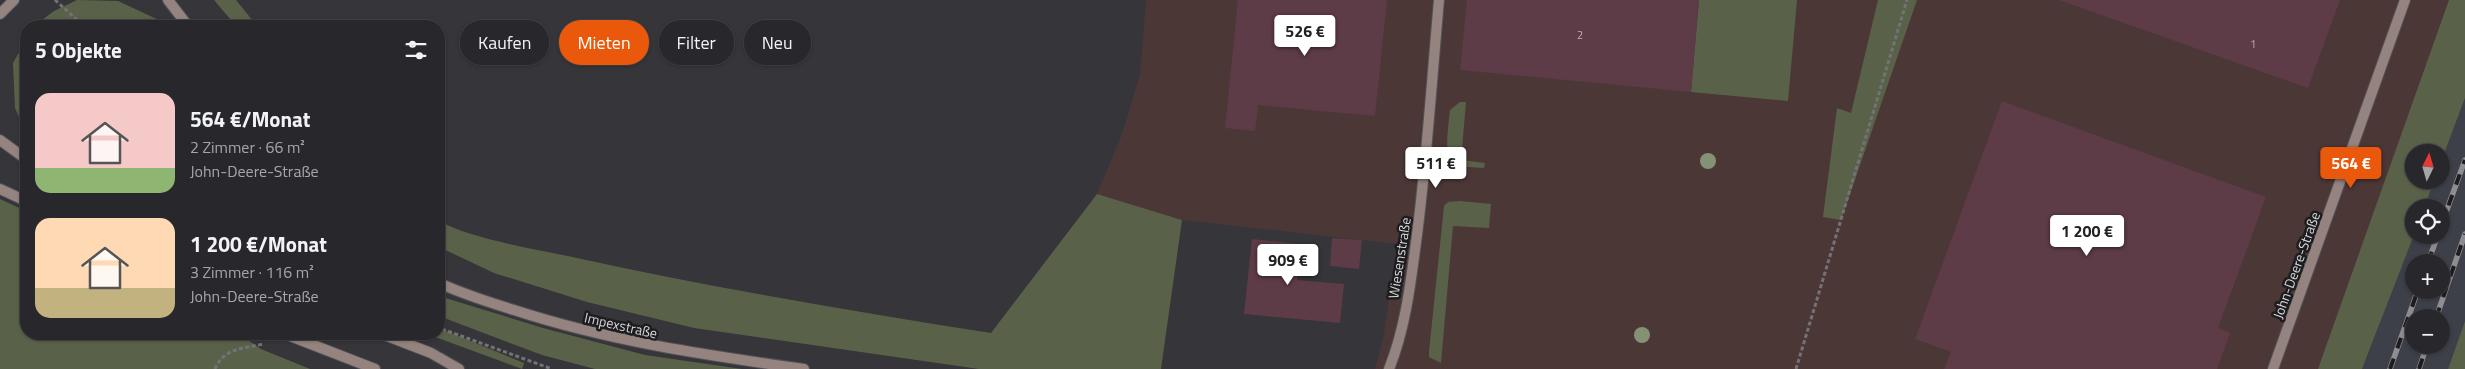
<!DOCTYPE html>
<html lang="de">
<head>
<meta charset="utf-8">
<style>
  body { margin:0; font-family:"Titillium Web",sans-serif; background:#343438; color:#f1f3f6; height:100vh; display:flex; flex-direction:column; font-size:19px; white-space:nowrap }
  * { box-sizing:border-box; margin:0 }
  p { font-size:16px; color:#a5a6a9 }
  .icon { flex:none; width:28px; height:28px; fill:none; stroke:currentColor; stroke-width:2; stroke-linecap:round; stroke-linejoin:round }
  .map { position:relative; flex:1; overflow:hidden }
  .details { position:absolute; left:20px; top:20px; width:425px; height:320px; display:flex; flex-direction:column; background:#28282c; border-radius:20px; box-shadow:0 1px 4px #0004,0 0 0 1px #444448 }
  .details>* { flex:none }
  .banner { position:absolute; left:460px; top:20px; width:475px; height:45px; display:flex; gap:10px }
  .needle { width:32px; rotate:5deg }
  .controls { position:absolute; left:2405px; top:144px; display:grid; gap:10px }
  .controls a { display:grid; place-items:center; width:45px; height:45px; border-radius:50%; background:#28282c; box-shadow:0 1px 4px #0004,0 0 0 1px #444448; font-size:25px }
  .price { position:absolute; translate:-50% -42px; padding:0 11px; border-radius:5px; background:#fff; color:#222; font-size:16px; line-height:32px; filter:drop-shadow(0 1px 2px #0008) }
  .price::after { content:''; position:absolute; left:50%; top:30px; width:15px; height:11px; margin-left:-8px; background:inherit; clip-path:polygon(0 0,100% 0,50% 100%) }
  .price.on { background:#ea580c; color:#fff }
  ul { padding:0; list-style:none }
  li { display:flex; align-items:center; gap:15px; height:125px; padding:0 15px }
  li span { display:grid; place-items:center; flex:none; width:140px; height:100px; border-radius:15px; color:#555 }
  li>.icon { margin-inline-start:auto }
  span .icon { width:60px; height:60px; fill:#fffc; stroke-width:1 }
  li b { font-size:21px }
  h2 { display:flex; justify-content:space-between; align-items:center; height:60px; padding:0 15px; font-size:21px }
  .pill { padding:0 18px; border-radius:22px; background:#28282c; box-shadow:0 1px 4px #0004,0 0 0 1px #444448; font-size:18px; line-height:45px }
  .pill.on { background:#ea580c; color:#fff }
  .map>svg:first-child { display:block }
  .commercial { fill:#4c3737 }
  .built { fill:#3d3f49; fill-rule:evenodd }
  .green { fill:#596249 }
  .building { fill:#5d3b47 }
  .lines { fill:none; stroke-linecap:round; stroke-linejoin:round }
  .minor-casing { stroke:#525257; stroke-width:12 }
  .tertiary-casing { stroke:#525257; stroke-width:12 }
  .path { stroke:#737377; stroke-width:3; stroke-dasharray:4 2.5; stroke-linecap:butt }
  .minor { stroke:#94837e; stroke-width:10 }
  .tertiary { stroke:#94837e; stroke-width:10 }
  .rail-casing { stroke:#8e8e92; stroke-width:5.5 }
  .rail { stroke:#1d1d1f; stroke-width:4; stroke-dasharray:11; stroke-linecap:butt }
  .tree { fill:#859174 }
  .labels { text-anchor:middle; dominant-baseline:central; stroke-width:5; stroke-linejoin:round; paint-order:stroke }
  .number-label { font-size:11px; fill:#b8b0b5 }
  .street-label { font-size:14px; fill:#d7d7da; stroke:#1d1d1f }
</style>
</head>
<body>
<div class="map">
<svg width="2465" height="369" viewBox="0 0 2465 369">
  <rect width="100%" height="100%" fill="#35353a"/>
  <polygon class="commercial" points="1146,0 2451,0 2379,212 2318,369 1375,369 1383,340 1397,244 1182,220 1097,194 1122,134 1140,74"/>
  <path class="built" d="M2465 98V321L2448 369H2362L2414 235H2441V208L2424 207 2435 180H2441V162ZM2414 262H2441V290H2414ZM2414 318H2441V345H2414Z"/>
  <g class="green">
    <polygon points="77,0 118,1 161,21 166,26 34,26 54,11"/>
    <polygon points="214,0 236,0 257,26 236,26"/>
    <polygon points="1699,0 1797,0 1788,101 1691,92"/>
    <polygon points="1878,0 1917,0 1841,220 1823,217 1837,108 1851,113"/>
    <polygon points="2449,0 2465,0 2465,98 2441,162 2441,152 2414,152 2414,180 2435,180 2424,207 2414,208 2414,235 2362,369 2318,369"/>
    <polygon points="26,40 26,133 15,108 13,63"/>
    <path d="M1460 102H1466L1461 160 1485 163 1484 168C1475 167 1460 168 1453 164 1443 158 1449 121 1450 110Z"/>
    <path d="M1097 194 1182 220 1161 369H979L694 328 587 302 494 273 439 247V221C474 240 537 249 577 258 714 288 852 311 991 333Z"/>
    <polygon points="0,199 26,211 26,334 239,334 261,349 310,369 0,369"/>
    <polygon points="1460,201 1491,204 1489,228 1453,226 1441,363 1429,357 1429,352 1444,206 1448,202"/>
    <polygon points="439,296 543,328 645,355 742,369 595,369 542,355 439,316"/>
    <polygon points="2465,321 2465,369 2448,369"/>
    <polygon points="439,328 524,363 522,369 427,334 439,334"/>
  </g>
  <g class="building">
    <polygon points="1238,0 1387,0 1375,116 1258,105 1255,131 1225,128"/>
    <polygon points="1467,0 1699,0 1691,92 1460,70"/>
    <polygon points="2059,0 2340,0 2308,88"/>
    <polygon points="2002,101 2266,197 2218,328 2230,333 2217,369 1944,369 1951,352 1915,339"/>
    <polygon points="1332,238 1362,240 1359,269 1330,266"/>
    <polygon points="1252,239 1301,244 1297,280 1344,284 1340,323 1244,314"/>
  </g>
  <g class="lines">
    <defs>
      <g id="minor">
        <polyline points="168,0 188,26"/>
        <polyline points="0,14 14,0"/>
        <path d="M439 283C463 294 488 302 514 310 609 341 705 355 804 369"/>
        <path d="M1389 369C1406 327 1411 280 1417 235 1427 157 1432 78 1439 0"/>
        <polyline points="2273,369 2405,0"/>
      </g>
      <g id="tertiary">
        <polyline points="0,140 26,159"/>
        <polyline points="0,189 26,201"/>
        <polyline points="285,334 375,369"/>
        <polyline points="382,334 431,353 459,369"/>
      </g>
    </defs>
    <use href="#minor" class="minor-casing"/>
    <use href="#tertiary" class="tertiary-casing"/>
    <g class="path">
      <polyline points="55,0 84,26"/>
      <polyline points="442,329 552,369"/>
      <path d="M215 369C223 348 245 348 264 344"/>
      <polyline points="1796,369 1907,0"/>
    </g>
    <use href="#minor" class="minor"/>
    <use href="#tertiary" class="tertiary"/>
    <defs>
      <g id="rail">
        <polyline points="2441,226 2465,160"/>
        <polyline points="2428,262 2438,235"/>
        <polyline points="2436,318 2465,234"/>
        <polyline points="2390,369 2418,290"/>
        <polyline points="2419,369 2427,345"/>
      </g>
    </defs>
    <use href="#rail" class="rail-casing"/>
    <use href="#rail" class="rail"/>
  </g>
  <g class="tree">
    <circle cx="1708" cy="161" r="8"/>
    <circle cx="1642" cy="335" r="8"/>
  </g>
  <g class="labels">
    <g class="number-label">
      <text x="1580" y="35">2</text>
      <text x="2253" y="44">1</text>
    </g>
    <g class="street-label">
      <text transform="translate(1399 258) rotate(-81)">Wiesenstraße</text>
      <text transform="translate(2296 265) rotate(-70)">John-Deere-Straße</text>
      <text transform="translate(621 325) rotate(13)">Impexstraße</text>
    </g>
  </g>
</svg>
<div class="controls">
<a><svg class="needle" viewBox="-14 -14 28 28"><path d="M0-13l5 13h-10z" fill="#e53935"/><path d="M0 13l5-13h-10z" fill="#a5a6a9"/></svg></a>
<a><svg class="icon" aria-label="locate" viewBox="0 0 24 24"><circle cx="12" cy="12" r="6"/><path d="M12 2v4M12 18v4M2 12h4M18 12h4"/></svg></a>
<a>+</a>
<a>−</a>
</div>
<b class="price" style="left:1305px;top:57px">526 €</b>
<b class="price" style="left:1436px;top:189px">511 €</b>
<b class="price on" style="left:2351px;top:189px">564 €</b>
<b class="price" style="left:2087px;top:257px">1 200 €</b>
<b class="price" style="left:1288px;top:286px">909 €</b>
<div class="banner">
<a class="pill">Kaufen</a>
<a class="pill on">Mieten</a>
<a class="pill">Filter</a>
<a class="pill">Neu</a>
</div>
<section class="details">
<h2>5 Objekte<svg class="icon" aria-label="filters" viewBox="0 0 24 24"><path d="M4 7h16M4 17h16"/><circle cx="9" cy="7" r="2"/><circle cx="15" cy="17" r="2"/></svg></h2>
<ul>
<li><span style="background:linear-gradient(#f6c9c9 75%,#8fb573 0)"><svg class="icon" aria-label="home" viewBox="0 0 24 24"><path d="M3 11l9-7 9 7M6 9v11h12V9"/></svg></span><div><b>564 €/Monat</b><p>2 Zimmer · 66 m²</p><p>John-Deere-Straße</p></div></li>
<li><span style="background:linear-gradient(#ffd9b3 70%,#c2b280 0)"><svg class="icon" aria-label="home" viewBox="0 0 24 24"><path d="M3 11l9-7 9 7M6 9v11h12V9"/></svg></span><div><b>1 200 €/Monat</b><p>3 Zimmer · 116 m²</p><p>John-Deere-Straße</p></div></li>
</ul>
</section>
</div>
</body>
</html>
